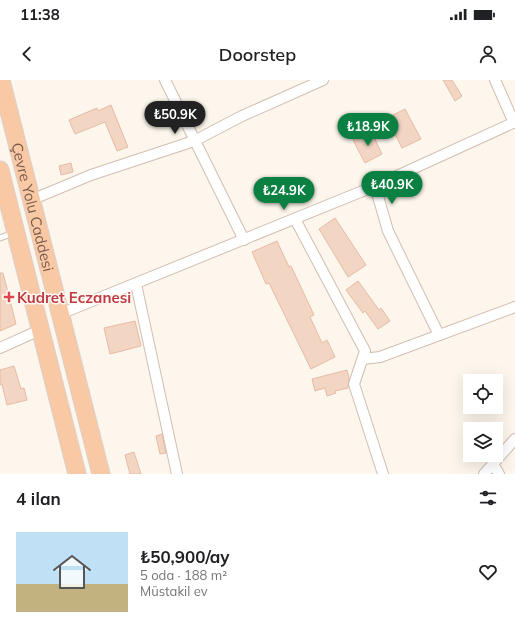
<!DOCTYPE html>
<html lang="tr">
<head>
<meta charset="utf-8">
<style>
  body { margin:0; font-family:Mulish,sans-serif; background:#f2f2f2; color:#202124; height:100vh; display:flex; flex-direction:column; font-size:15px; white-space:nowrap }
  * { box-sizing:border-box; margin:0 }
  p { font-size:13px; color:#757577 }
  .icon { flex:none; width:22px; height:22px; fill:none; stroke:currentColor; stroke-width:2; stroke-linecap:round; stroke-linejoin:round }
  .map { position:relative; height:394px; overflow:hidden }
  .drawer { display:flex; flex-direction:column; background:#fff; flex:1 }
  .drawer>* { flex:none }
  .fabs { position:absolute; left:463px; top:294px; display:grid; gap:8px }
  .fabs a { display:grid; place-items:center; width:40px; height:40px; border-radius:0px; background:#fff; box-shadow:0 4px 16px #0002; font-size:20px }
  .price { position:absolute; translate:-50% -34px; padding:0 9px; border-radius:14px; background:#0b8043; color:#fff; font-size:13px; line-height:26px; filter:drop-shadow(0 1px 2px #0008) }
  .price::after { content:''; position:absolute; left:50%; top:24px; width:12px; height:9px; margin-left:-6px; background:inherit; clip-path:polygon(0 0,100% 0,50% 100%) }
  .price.active { background:#222; color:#fff }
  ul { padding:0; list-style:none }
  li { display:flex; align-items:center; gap:12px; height:100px; padding:0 16px }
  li+li { border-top:1px solid #e0e0e0 }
  li span { display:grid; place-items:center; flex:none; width:112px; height:80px; border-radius:0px; color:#555 }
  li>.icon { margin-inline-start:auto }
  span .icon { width:48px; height:48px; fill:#fffc; stroke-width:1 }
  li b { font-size:17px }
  h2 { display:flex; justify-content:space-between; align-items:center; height:48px; padding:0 16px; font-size:17px }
  .status { display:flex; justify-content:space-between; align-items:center; height:28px; padding:0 20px; background:#fff; direction:ltr }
  .status svg { height:11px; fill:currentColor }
  header { display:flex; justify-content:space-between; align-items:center; height:52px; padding:0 16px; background:#fff; font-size:18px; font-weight:600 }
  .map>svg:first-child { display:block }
  .building { fill:#f3d5c3; stroke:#e6bba3 }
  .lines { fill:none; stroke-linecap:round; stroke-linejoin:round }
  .service-casing { stroke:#d1beb0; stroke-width:7 }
  .minor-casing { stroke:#d1beb0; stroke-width:12 }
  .trunk-casing { stroke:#dad1cd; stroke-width:19 }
  .service { stroke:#fff; stroke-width:5 }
  .minor { stroke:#fff; stroke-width:10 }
  .trunk { stroke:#f9c8a4; stroke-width:17 }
  .health-dot { fill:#e0444e; stroke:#fffaf3; stroke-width:1.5 }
  .labels { text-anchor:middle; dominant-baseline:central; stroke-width:3; stroke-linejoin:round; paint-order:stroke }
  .street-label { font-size:15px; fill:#7a5c4d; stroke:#fffaf3 }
  .health-label { font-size:15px; font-weight:bold; fill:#be3a42; stroke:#fffaf3; text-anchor:start }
</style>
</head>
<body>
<div class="status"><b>11:38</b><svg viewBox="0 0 49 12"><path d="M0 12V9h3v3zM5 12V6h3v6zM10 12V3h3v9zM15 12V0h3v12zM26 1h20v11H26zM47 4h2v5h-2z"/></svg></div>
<header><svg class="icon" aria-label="back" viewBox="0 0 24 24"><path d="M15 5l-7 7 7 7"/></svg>Doorstep<svg class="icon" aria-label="person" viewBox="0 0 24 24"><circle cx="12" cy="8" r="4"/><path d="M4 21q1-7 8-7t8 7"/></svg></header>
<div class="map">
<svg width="515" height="394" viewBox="0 0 515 394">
  <rect width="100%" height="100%" fill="#fdf6ec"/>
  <g class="building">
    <polygon points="443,0 452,0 462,16 455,21"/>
    <polygon points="111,25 128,67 117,71 105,42 75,54 69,40 97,28 98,31"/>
    <polygon points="405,29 421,59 402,68 387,38"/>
    <polygon points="371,51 382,74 365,83 353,60"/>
    <polygon points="71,83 73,92 61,95 59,86"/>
    <polygon points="335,138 366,185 348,197 319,149"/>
    <polygon points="277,161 289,187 291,186 314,235 310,237 322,263 327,260 335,277 311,289 269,203 266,204 252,172"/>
    <polygon points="0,193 3,193 16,244 0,251"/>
    <polygon points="358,201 379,230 381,228 390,241 378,249 365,231 363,233 346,210"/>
    <polygon points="135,241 141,266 110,274 104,248"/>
    <polygon points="14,286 21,309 24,308 27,320 7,325 2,304 0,305 0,290"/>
    <polygon points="347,290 349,298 348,308 335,311 336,313 327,316 325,308 315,311 312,299"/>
    <polygon points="162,354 166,373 160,374 156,356"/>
    <polygon points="134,372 141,394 130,394 125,375"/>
  </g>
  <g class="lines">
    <defs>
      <polyline id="service" points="0,158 13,153"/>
      <g id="minor">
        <polyline points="165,0 244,160"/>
        <polyline points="495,0 514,43"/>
        <polyline points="375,106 388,151 439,255"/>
        <polyline points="31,120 91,95 194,61 242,36 323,0"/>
        <polyline points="295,139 365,271 354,304 383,394"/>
        <polyline points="136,204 177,394"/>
        <polyline points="60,234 375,106 515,42"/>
        <polyline points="0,268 40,250"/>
        <polyline points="363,279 380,277 515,227"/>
        <polyline points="493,384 499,394"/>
        <polyline points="484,394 515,359"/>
      </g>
      <g id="trunk">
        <path id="s1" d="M1 0 101 394"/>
        <polyline points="0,90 77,394"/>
      </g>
    </defs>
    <use href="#service" class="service-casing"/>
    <use href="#minor" class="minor-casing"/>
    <use href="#trunk" class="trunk-casing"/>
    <use href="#service" class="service"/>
    <use href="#minor" class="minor"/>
    <use href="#trunk" class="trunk"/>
  </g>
  <path class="health-dot" d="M7 211h4v4h4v4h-4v4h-4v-4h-4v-4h4z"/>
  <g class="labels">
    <g class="street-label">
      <text stroke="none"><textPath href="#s1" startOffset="131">Çevre Yolu Caddesi</textPath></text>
    </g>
    <g class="health-label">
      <text x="17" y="217">Kudret Eczanesi</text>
    </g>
  </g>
</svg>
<div class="fabs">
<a><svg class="icon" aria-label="locate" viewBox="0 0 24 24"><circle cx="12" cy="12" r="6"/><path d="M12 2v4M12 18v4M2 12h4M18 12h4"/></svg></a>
<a><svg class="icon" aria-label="layers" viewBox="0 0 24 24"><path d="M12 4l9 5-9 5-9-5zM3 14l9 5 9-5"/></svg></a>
</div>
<b class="price active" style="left:175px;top:55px">₺50.9K</b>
<b class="price" style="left:368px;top:67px">₺18.9K</b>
<b class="price" style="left:392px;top:125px">₺40.9K</b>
<b class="price" style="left:284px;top:131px">₺24.9K</b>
</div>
<section class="drawer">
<h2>4 ilan<svg class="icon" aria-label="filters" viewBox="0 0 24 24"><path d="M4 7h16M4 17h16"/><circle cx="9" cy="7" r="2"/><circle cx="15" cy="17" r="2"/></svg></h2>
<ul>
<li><span style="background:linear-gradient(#bfe0f5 65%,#c2b280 0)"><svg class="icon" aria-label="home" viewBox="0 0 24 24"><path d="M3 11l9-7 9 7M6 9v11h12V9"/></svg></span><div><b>₺50,900/ay</b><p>5 oda · 188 m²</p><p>Müstakil ev</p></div><svg class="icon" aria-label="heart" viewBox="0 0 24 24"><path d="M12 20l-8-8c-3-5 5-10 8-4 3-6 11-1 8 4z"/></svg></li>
</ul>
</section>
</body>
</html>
